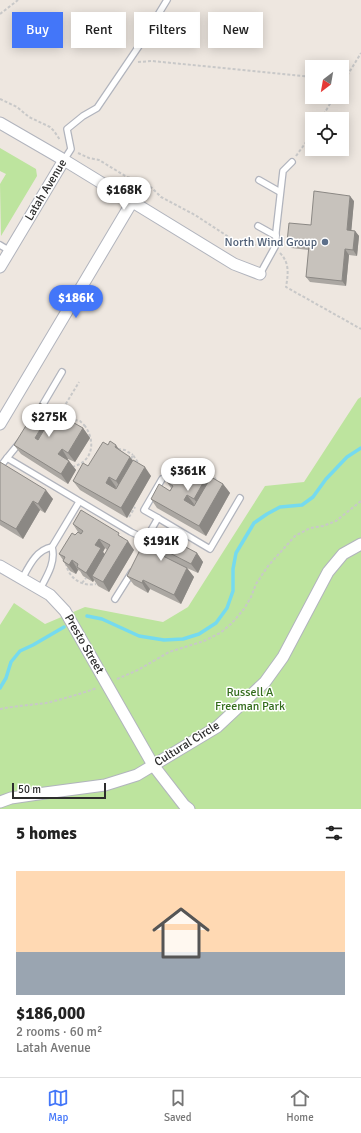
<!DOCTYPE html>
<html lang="en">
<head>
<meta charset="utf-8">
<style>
  body { margin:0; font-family:Signika,sans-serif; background:#f2f2f2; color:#222; height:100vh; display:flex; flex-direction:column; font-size:15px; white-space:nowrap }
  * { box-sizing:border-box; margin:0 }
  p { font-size:13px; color:#767676 }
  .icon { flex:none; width:22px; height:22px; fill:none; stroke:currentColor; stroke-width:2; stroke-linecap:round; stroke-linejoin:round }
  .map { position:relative; height:809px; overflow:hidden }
  .details { display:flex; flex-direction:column; background:#fff; flex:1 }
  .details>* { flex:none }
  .hud { position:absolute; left:12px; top:12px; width:337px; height:36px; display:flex; gap:8px }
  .needle { width:26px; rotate:211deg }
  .fabs { position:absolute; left:305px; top:60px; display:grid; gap:8px }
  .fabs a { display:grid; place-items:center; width:44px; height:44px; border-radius:0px; background:#fff; box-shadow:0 2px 10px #0003; font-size:20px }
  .scale { position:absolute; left:12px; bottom:10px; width:94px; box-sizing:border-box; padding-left:4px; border:2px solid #2d2d2d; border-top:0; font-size:11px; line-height:14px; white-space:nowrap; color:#2d2d2d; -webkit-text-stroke:3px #fff; paint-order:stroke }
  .price { position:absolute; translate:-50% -34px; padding:0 9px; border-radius:14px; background:#fff; color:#222; font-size:13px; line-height:26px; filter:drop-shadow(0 1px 2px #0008) }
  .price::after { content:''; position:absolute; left:50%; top:24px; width:12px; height:9px; margin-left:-6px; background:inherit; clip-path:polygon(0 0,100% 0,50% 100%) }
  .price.on { background:#4376f9; color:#fff }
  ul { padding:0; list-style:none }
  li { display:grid; align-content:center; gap:8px; height:212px; padding:0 16px }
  li span { display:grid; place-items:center; height:124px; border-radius:0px; color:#555 }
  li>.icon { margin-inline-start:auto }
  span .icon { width:72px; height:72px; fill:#fffc; stroke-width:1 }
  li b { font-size:17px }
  h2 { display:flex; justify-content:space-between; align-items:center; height:48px; padding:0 16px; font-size:17px }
  .chip { padding:0 14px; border-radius:0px; background:#fff; box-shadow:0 2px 10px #0003; font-size:14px; line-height:36px }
  .chip.on { background:#4376f9; color:#fff }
  .dock { display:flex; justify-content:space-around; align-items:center; height:56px; border-top:1px solid #e0e0e0; background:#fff; font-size:11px; color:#767676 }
  .dock a { display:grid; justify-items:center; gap:2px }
  .dock .on { color:#4376f9 }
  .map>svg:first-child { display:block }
  .green { fill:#bde49e }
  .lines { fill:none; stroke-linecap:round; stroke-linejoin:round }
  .stream { stroke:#75daef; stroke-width:3.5 }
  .lane-casing { stroke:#b1b4bd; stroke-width:8 }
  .street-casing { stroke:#b1b4bd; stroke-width:13 }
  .path { stroke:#c8c8c8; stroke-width:2; stroke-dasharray:3 2; stroke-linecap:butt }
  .lane { stroke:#fff; stroke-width:5.5 }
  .street { stroke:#fff; stroke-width:11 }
  .wall { fill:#aba7a2; fill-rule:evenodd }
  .shaded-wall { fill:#8b8884 }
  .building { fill:#c7c2bc; stroke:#8b8884 }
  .service-dot { fill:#5c6f8a; stroke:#fff; stroke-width:1.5 }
  .labels { text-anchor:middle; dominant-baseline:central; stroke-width:3; stroke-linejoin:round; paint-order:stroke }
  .street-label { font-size:12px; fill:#2d2d2d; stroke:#fff }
  .service-label { font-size:12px; fill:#4e5e75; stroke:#fff; text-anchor:end }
  .park-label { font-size:12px; fill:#346c1c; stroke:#fff }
</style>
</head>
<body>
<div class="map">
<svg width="361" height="809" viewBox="0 0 361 809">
  <rect width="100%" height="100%" fill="#eee7e0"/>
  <g class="green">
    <polygon points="0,148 36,169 37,176 1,236 0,184 6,174 0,171"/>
    <polygon points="361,397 361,809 0,809 0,625 14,603 45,624 85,607 163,622 188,607 265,486 304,482 358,399"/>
  </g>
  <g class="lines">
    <g class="stream">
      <polyline points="87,616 102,619 139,636 164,640 183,639 199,634 216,623 227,608 233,591 233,569 236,553 254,523 267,514 280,507 302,505 313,497 326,479 347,457 361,448"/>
      <polyline points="0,688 6,678 11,662 20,651 33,645 64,627"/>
    </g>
    <defs>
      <g id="lane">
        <polyline points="64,160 71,149 67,129 83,116 97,108 139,46 167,0"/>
        <polyline points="259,180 280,192"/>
        <polyline points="258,226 276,236"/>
        <polyline points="0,245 10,251"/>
        <polyline points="260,274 276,245 276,232 283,171 292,162"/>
        <polyline points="39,411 62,372"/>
        <polyline points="20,442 7,458 131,532 146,539 158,518 210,549 240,498"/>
        <polyline points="0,467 7,458"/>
        <polyline points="158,518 144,510 162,479"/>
        <path d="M22 579C29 566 36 550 52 547"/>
        <path d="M40 589C47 576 56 562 52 547L79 502"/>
        <polyline points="115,599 132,572"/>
      </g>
      <g id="street">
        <polyline points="0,123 64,160 234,264 260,274"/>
        <polyline points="0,267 64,160"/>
        <polyline points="0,424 132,202"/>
        <polyline points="0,566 50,595 65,611 153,765 184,805 189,809"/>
        <polyline points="0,802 11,798 45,793 105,785 137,775 217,727 265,682 283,657 328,572 343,554 361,544"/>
      </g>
    </defs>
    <use href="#lane" class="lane-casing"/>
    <use href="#street" class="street-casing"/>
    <g class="path">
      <polyline points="0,14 18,0"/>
      <polyline points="138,62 152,61 312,77"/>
      <polyline points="342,84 361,53"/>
      <polyline points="0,99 17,107 29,117 50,127 54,131 60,140"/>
      <polyline points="321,119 334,97"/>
      <polyline points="78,153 89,158 99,160 127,177 141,181 152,188 161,197 195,215 238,243 243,245 266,245"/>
      <polyline points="296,156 312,134"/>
      <path d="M280 253C290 263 288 275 286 287L361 329"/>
      <polyline points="58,417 79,382"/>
      <polyline points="65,419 75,420"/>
      <polyline points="73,425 75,420 80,421 85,426"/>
      <polyline points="118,449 125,450 133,455"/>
      <polyline points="131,459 133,455 139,464"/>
      <path d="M194 465C204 466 212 472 216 480"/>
      <path d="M72 467C93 462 96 442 85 426L82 430"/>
      <polyline points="129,517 135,507"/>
      <path d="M66 563C68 578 82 587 96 584"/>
      <polyline points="82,583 86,578"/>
      <polyline points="117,679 138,670 169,652 204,641 220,633 231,624 244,609 251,597 256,584 268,566 295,536 310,528 323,526 336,521 361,501"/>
      <path d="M0 709C15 706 31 705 46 703 63 699 80 694 97 688"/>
    </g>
    <use href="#lane" class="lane"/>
    <use href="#street" class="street"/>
  </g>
  <g class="wall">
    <polygon points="354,201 351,230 355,231 359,236 357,256 349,255 346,286 310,282 306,277 309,250 291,248 287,242 311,225"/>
    <polygon points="51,411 54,414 83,428 90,438 75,462 68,459 68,460 69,461 76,470 68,484 21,454 14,445"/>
    <polygon points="108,445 120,450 133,460 151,476 127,518 80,490 73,481 88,466"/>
    <polygon points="0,462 53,499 45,513 40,510 23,539 0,525"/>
    <polygon points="185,462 193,463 197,467 208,474 211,477 223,484 230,493 206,536 157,508 151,499 170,491 171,488 167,482"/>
    <path d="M73 524 122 537 134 550 109 592 98 586 94 580 93 582 83 576 80 571 78 570 76 574 70 571 63 561V560L59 554 78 532ZM105 548 107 550 105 554 103 552Z"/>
    <polygon points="151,538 181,541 186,547 197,553 203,562 198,573 187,568 194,577 181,604 150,589 148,593 134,585 127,576"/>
  </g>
  <g class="shaded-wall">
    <polygon points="350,196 354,201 351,235 347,230"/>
    <polygon points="355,231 359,236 357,256 353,250"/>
    <polygon points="345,249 349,255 346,286 342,281"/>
    <polygon points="51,411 58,420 41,447 35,438"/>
    <polygon points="83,428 90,438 75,462 68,453"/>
    <polygon points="116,445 123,455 115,447"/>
    <polygon points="62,449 68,459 65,464 58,454"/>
    <polygon points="130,457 137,466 123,491 116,481"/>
    <polygon points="69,461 76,470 68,484 61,474"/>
    <polygon points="145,467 151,476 127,518 121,508"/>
    <polygon points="208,474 215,484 201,508 194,499"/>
    <polygon points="109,477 116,487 113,492 106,483"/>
    <polygon points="223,484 230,493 206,536 199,526"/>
    <polygon points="46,490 53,499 45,513 38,504"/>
    <polygon points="187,495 194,504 191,510 184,500"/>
    <polygon points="33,501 40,510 23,539 16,529"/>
    <polygon points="99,539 105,548 103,552 108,558 92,576 94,580 93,582 86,573 95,545"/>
    <polygon points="128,541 134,550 109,592 103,582"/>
    <polygon points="181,541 188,551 180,544"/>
    <polygon points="160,548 166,558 157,553"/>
    <polygon points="197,553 203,562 198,573 191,564"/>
    <polygon points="72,560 78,570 76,574 69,565"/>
    <polygon points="187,568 194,577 181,604 174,595"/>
    <polygon points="143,580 150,589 148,593 142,583"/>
  </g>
  <g class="building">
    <polygon points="314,191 350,196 347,230 355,231 353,250 345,249 342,281 306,277 309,245 287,242 289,223 311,225"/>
    <polygon points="40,403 51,411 35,438 38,440 54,413 59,416 60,415 83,428 68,453 62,449 58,454 69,461 61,474 14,445"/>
    <polygon points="110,441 116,445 115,447 130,457 116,481 109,477 106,483 116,489 133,460 145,467 121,508 73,481 83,463 88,466 103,442 108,445"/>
    <polygon points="180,459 185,462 187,459 193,463 192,465 208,474 194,499 187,495 184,500 194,506 211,477 223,484 199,526 151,499 159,484 170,491 173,486 167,482"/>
    <polygon points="0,462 46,490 38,504 33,501 16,529 0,520"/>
    <polygon points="81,510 119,533 118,535 128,541 103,582 92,576 110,545 99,539 95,545 101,548 86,573 77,567 78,564 72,560 69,565 63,561 65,557 59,554 72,533 75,535 78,532 81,534 83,531 73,524"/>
    <polygon points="156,529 181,541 180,544 197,553 191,564 160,548 157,553 187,568 174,595 143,580 142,583 127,576 147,536 151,538"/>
  </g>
  <circle class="service-dot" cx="325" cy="242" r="4"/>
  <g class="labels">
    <g class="street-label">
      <text transform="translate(46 190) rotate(-59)">Latah Avenue</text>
      <text transform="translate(84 644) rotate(60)">Presto Street</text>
      <text transform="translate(187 744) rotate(-32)">Cultural Circle</text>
    </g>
    <g class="service-label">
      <text x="317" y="242">North Wind Group</text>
    </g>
    <g class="park-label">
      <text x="250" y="692">Russell A<tspan x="250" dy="14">Freeman Park</tspan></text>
    </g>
  </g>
</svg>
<div class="fabs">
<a><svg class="needle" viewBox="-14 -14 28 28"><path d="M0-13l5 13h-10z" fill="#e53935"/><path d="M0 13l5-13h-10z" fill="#767676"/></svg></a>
<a><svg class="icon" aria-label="locate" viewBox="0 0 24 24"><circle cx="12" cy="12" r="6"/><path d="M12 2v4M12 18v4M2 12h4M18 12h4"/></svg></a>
</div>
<div class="scale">50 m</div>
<b class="price" style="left:124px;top:211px">$168K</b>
<b class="price on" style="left:76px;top:319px">$186K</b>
<b class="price" style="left:49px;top:438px">$275K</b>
<b class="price" style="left:188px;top:492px">$361K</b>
<b class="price" style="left:161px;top:562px">$191K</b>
<div class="hud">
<a class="chip on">Buy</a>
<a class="chip">Rent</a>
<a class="chip">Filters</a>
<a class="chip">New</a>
</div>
</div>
<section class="details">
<h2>5 homes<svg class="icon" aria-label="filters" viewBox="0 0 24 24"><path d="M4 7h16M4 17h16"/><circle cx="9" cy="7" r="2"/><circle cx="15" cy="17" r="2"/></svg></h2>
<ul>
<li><span style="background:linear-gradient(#ffd9b3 65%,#9aa5b1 0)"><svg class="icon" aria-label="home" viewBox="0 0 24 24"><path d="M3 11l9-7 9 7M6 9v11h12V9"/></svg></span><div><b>$186,000</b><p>2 rooms · 60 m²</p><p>Latah Avenue</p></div></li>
</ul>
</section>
<nav class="dock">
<a class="on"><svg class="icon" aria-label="map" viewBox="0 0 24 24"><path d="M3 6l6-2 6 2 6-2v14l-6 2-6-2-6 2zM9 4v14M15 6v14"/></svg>Map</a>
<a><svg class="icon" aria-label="saved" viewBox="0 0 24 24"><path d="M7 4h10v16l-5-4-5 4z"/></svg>Saved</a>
<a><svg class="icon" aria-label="home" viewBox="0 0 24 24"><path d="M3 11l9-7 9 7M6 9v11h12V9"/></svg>Home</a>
</nav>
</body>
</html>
